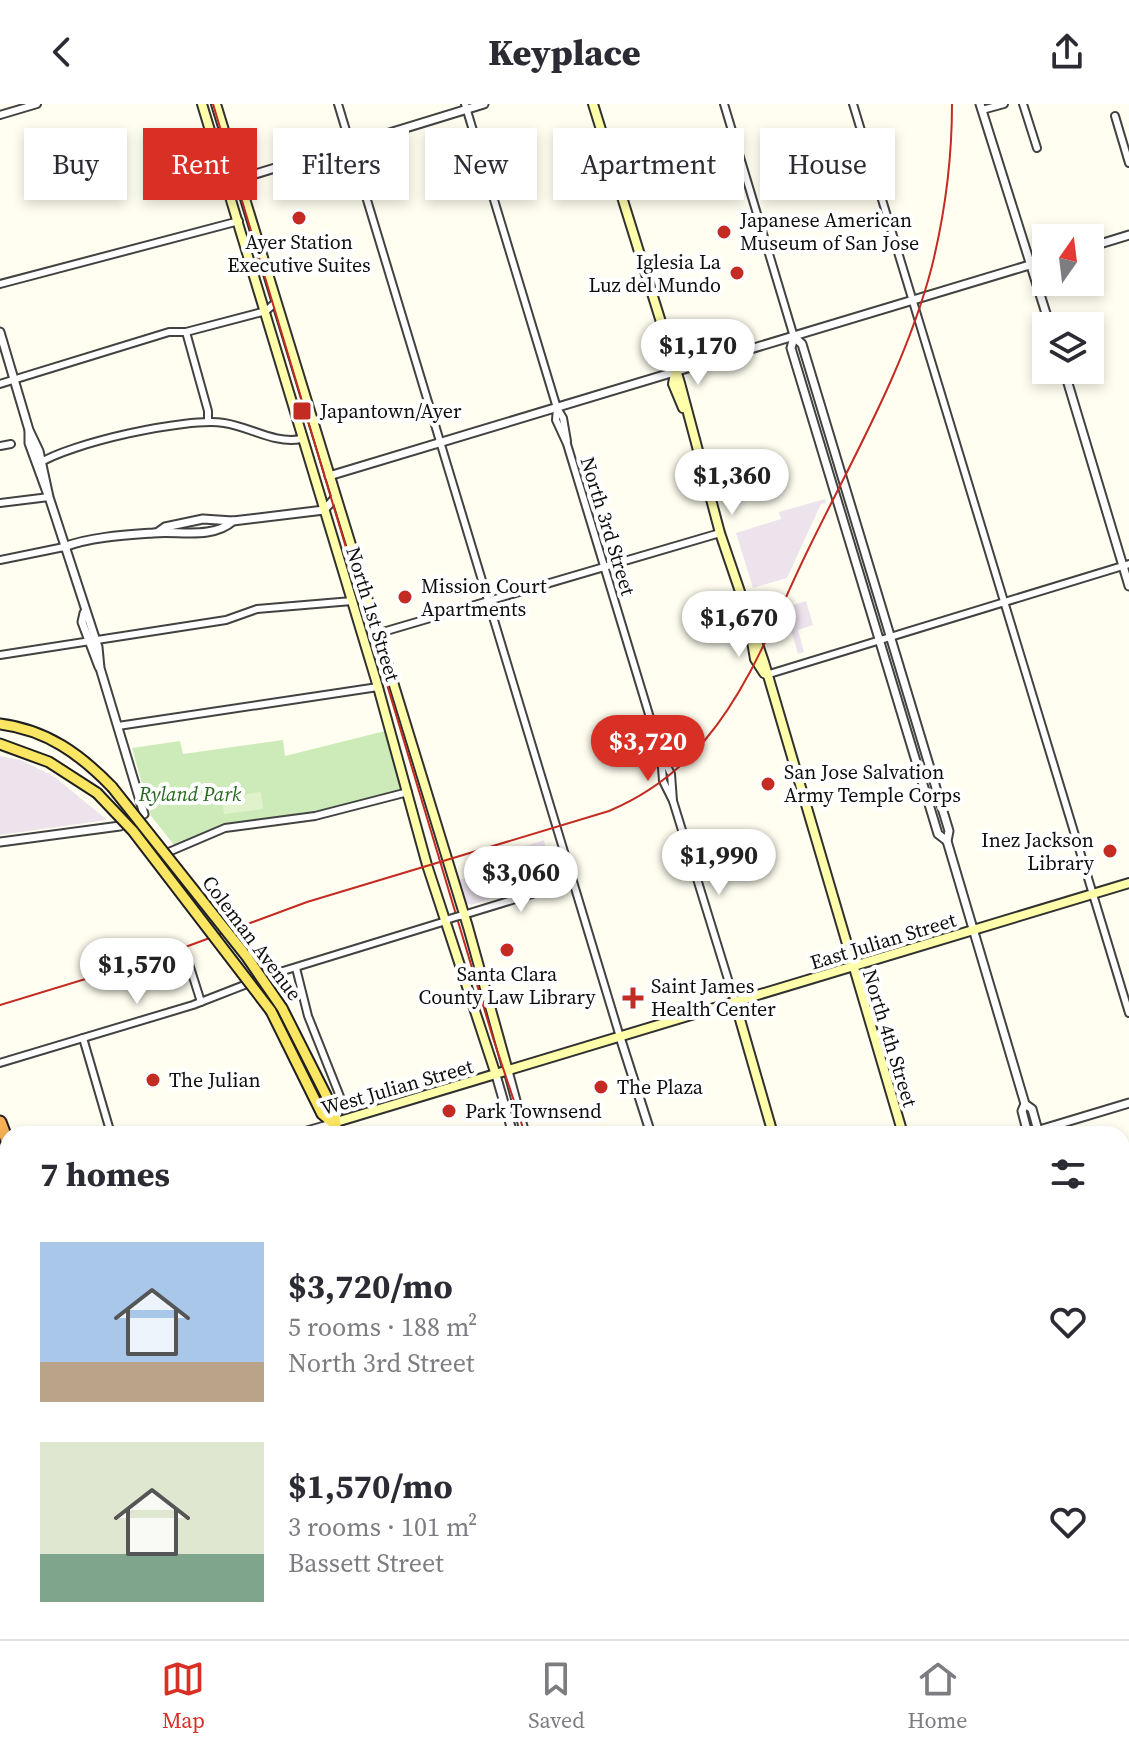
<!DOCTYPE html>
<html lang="en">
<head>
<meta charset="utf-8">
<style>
  body { margin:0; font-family:"Source Serif 4",serif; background:#f2f2f3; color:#2b2b33; height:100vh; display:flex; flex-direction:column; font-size:30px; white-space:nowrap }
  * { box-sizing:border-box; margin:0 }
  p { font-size:26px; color:#7c7c81 }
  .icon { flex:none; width:44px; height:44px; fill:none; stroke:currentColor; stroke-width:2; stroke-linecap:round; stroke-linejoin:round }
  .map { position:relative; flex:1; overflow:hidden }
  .details { position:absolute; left:0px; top:1022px; width:1130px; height:514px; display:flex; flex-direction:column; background:#fff; border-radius:24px 24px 0 0; box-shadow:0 4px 12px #0003 }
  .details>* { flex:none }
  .banner { position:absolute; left:24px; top:24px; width:1082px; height:72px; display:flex; gap:16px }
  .needle { width:52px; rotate:14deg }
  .controls { position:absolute; left:1032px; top:120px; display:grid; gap:16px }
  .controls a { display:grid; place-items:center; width:72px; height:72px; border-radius:0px; background:#fff; box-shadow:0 4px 12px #0003; font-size:40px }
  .price { position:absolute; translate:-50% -68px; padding:0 18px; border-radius:28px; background:#fff; color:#222; font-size:26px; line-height:52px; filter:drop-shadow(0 2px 4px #0008) }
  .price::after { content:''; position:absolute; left:50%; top:48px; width:24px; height:18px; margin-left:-12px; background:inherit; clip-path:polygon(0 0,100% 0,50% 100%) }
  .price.selected { background:#d93025; color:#fff }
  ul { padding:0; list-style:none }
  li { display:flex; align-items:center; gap:24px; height:200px; padding:0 40px }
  li span { display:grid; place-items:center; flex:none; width:224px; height:160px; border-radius:0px; color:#555 }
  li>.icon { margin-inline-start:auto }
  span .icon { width:96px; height:96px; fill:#fffc; stroke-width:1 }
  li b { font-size:34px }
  h2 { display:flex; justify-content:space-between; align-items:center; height:96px; padding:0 40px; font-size:34px }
  .pill { padding:0 28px; border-radius:0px; background:#fff; box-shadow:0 4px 12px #0003; font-size:28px; line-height:72px }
  .pill.selected { background:#d93025; color:#fff }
  header { display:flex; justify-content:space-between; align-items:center; height:104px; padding:0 40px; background:#fff; font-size:36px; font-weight:800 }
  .tab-bar { display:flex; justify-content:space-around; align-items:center; height:112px; border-top:2px solid #e1e1e2; background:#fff; font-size:22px; color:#7c7c81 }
  .tab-bar a { display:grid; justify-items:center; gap:4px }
  .tab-bar .selected { color:#d93025 }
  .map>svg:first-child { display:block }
  .industrial { fill:#ede3ed }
  .green { fill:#cdebb9 }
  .pitch { fill:#e0f2cb }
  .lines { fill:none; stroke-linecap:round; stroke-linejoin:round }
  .minor-casing { stroke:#424242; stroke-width:10 }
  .tertiary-casing { stroke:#424242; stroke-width:11 }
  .secondary-casing { stroke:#313131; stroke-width:12 }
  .primary-casing { stroke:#202020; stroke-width:13 }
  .motorway-casing { stroke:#202020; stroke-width:15 }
  .minor { stroke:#fff; stroke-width:6 }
  .tertiary { stroke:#fff; stroke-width:7 }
  .secondary { stroke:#fffeab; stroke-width:8 }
  .primary { stroke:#fbe664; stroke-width:9 }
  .motorway { stroke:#f7b056; stroke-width:11 }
  .tram { stroke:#c32b23; stroke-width:2 }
  .rail { stroke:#c32b23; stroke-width:2 }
  .minor-bridge-casing { stroke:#424242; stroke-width:10; stroke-linecap:butt }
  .primary-bridge-casing { stroke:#202020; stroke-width:13; stroke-linecap:butt }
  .motorway-bridge-casing { stroke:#202020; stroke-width:15; stroke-linecap:butt }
  .minor-bridge { stroke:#fff; stroke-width:6 }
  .primary-bridge { stroke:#fbe664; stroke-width:9 }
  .motorway-bridge { stroke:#f7b056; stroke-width:11 }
  .poi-dot { fill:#c32b23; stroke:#fff; stroke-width:3 }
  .labels { text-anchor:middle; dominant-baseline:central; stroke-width:8; stroke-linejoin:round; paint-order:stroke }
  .poi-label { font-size:20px; fill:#0f0f0f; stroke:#fff; text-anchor:start }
  .street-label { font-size:20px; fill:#0f0f0f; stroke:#fff }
  .park-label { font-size:20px; font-style:italic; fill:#25691d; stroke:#fff }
</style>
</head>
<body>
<header><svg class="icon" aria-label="back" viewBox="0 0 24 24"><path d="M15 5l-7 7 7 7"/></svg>Keyplace<svg class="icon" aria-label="share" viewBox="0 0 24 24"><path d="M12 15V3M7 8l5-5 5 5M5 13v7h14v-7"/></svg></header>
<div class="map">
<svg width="1129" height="1535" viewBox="0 0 1129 1535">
  <rect width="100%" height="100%" fill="#fffef0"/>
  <g class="industrial">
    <polygon points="825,395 826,399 821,400 787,474 753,484 736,429 781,415 779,408"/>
    <polygon points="806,497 813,521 798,526 804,548 798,550 792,529 777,532 776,523 786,503"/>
    <polygon points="0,652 21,656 55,673 107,716 0,731"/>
    <polygon points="544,736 553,774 471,801 466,799 459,776 519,757 516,745"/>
  </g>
  <polygon class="green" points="393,625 408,684 336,704 219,721 175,742 151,712 132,644 180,637 183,650 283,636 285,652"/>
  <g class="pitch">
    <polygon points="526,39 533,63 503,72 495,48"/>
    <polygon points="261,688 263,705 224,710 222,694"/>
  </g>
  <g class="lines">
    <defs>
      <g id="minor">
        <polyline points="338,0 620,933"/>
        <polyline points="465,0 557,304 563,314 567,337"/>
        <polyline points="724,0 794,233"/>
        <polyline points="853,0 1129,909"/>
        <polyline points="1023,0 1037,44"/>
        <polyline points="982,6 1004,0"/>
        <polyline points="0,11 37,0"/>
        <polyline points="1115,12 1129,59"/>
        <polyline points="0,180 239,117"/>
        <polyline points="186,228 208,307 208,317"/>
        <polyline points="0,280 169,228 186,228 266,207 276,198"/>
        <polyline points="557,304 556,316 567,340 661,650 671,670 673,697"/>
        <polyline points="0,342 11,340"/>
        <path d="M38 360C70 339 186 313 224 319 251 323 274 340 301 335"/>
        <polyline points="0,399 49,393"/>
        <polyline points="0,456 64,443"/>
        <polyline points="376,530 720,429"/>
        <polyline points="0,551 226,516 257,505 352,497"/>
        <polyline points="766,571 1129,460"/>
        <polyline points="118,622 378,583"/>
        <polyline points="661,650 663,677 673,697 735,898"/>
        <polyline points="164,750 225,724 315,712 408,688"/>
        <polyline points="460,812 571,778"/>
        <polyline points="189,860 201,898"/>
        <polyline points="83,934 111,1030"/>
        <polyline points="0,959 193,901 270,871 446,817"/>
        <polyline points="295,1030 333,1019 343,1000 308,912 296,864"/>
        <polyline points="633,1030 649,1025"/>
        <polyline points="1122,1220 1129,1218"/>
        <polyline points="273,1528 276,1535"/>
      </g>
      <g id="tertiary">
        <polyline points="980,0 1050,222"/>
        <polyline points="226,79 484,0"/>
        <polyline points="1090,143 1129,131"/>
        <polyline points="0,228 29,326 39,347 49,393 98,543 100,564 144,710 120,722 0,738"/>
        <polyline points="794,233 802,240 949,727 947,737 1025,1000 1022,1007 1028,1030"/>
        <polyline points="794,233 791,244 938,730 947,737"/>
        <polyline points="1064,266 1129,482"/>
        <polyline points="29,327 29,339 48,391"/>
        <polyline points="329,372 1046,156"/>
        <polyline points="158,428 165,423 203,415 233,417 324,406 335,394"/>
        <path d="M64 443C90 433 125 431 153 429 177 426 212 436 233 417"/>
        <polyline points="84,509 82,518 99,563"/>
        <polyline points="620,933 651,1030"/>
        <polyline points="508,967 525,1030"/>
        <polyline points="496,971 513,1030"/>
        <polyline points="1025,1000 1032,1005 1039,1030"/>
        <polyline points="1026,1030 1129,999"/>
        <polyline points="1122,1318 1129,1341"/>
        <polyline points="665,1528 667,1535"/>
        <polyline points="801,1528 803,1535"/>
        <polyline points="921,1528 923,1535"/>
        <polyline points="1054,1528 1056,1535"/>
      </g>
      <g id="secondary">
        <polyline points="202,0 378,583 427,761 496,971"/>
        <polyline points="216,0 468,823 508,967"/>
        <polyline points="593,0 680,279 720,429 764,558 903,1030"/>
        <polyline points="675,269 673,280 683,304"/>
        <polyline points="750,526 755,555 764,569"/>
        <polyline points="735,898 773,1030"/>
        <polyline points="333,1019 1129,779"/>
        <polyline points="0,1305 8,1303"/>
        <polyline points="0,1518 8,1519"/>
        <polyline points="59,1528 77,1531 78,1535"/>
        <polyline points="182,1528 184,1535"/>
      </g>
      <g id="primary">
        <path d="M0 620C47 626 80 650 112 683"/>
        <polyline points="0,640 49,658 97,689"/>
        <polyline points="282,904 334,1007 337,1030"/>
        <polyline points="271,907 322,1010 333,1019"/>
        <polyline points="1122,1447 1129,1445"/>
        <polyline points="489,1528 491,1535"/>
        <polyline points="830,1535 853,1528"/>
      </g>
      <g id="motorway">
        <polyline points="0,1018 8,1039"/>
        <polyline points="0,1085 8,1119"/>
        <polyline points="0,1182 8,1245"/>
        <polyline points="0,1408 1,1362"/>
        <polyline points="0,1491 8,1415"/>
        <polyline points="11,1535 12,1528"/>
        <polyline points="30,1535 31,1528"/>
        <polyline points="42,1535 43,1528"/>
      </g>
    </defs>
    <use href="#minor" class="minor-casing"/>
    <use href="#tertiary" class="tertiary-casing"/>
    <use href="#secondary" class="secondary-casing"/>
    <use href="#primary" class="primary-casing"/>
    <use href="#motorway" class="motorway-casing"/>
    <use href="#minor" class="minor"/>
    <use href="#tertiary" class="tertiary"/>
    <use href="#secondary" class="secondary"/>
    <use href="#primary" class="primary"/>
    <use href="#motorway" class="motorway"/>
    <g class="tram">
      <polyline points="213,0 493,934 525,1030"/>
      <polyline points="678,1528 680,1535"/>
      <polyline points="790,1528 792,1535"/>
    </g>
    <path class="rail" d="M0 901 161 852 307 798 609 707C647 691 679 667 705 636 750 583 776 512 806 450 851 357 906 263 932 162 945 109 952 54 952 0"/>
    <defs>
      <polyline id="minor-bridge" points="449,815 459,812"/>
      <g id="primary-bridge">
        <polyline points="112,683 247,853 282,904"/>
        <polyline points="97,689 133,727 271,907"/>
      </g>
      <polyline id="motorway-bridge" points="0,1330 1,1362"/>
    </defs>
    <use href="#minor-bridge" class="minor-bridge-casing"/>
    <use href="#primary-bridge" class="primary-bridge-casing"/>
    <use href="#motorway-bridge" class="motorway-bridge-casing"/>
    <use href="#minor-bridge" class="minor-bridge"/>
    <use href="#primary-bridge" class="primary-bridge"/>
    <use href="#motorway-bridge" class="motorway-bridge"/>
  </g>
  <g class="poi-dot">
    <circle cx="299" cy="114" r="8"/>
    <circle cx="724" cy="128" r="8"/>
    <circle cx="737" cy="169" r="8"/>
    <rect x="292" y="297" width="20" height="20" rx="4"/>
    <circle cx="405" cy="493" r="8"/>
    <circle cx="768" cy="680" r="8"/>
    <circle cx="1110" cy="747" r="8"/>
    <circle cx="507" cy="846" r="8"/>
    <path d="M629 882h8v8h8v8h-8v8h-8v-8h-8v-8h8z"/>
    <circle cx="153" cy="976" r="8"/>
    <circle cx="601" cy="983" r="8"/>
    <circle cx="449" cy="1007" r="8"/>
  </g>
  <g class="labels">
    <g class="poi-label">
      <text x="740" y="116">Japanese American<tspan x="740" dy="23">Museum of San Jose</tspan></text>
      <text x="299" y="138" text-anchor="middle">Ayer Station<tspan x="299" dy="23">Executive Suites</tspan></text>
      <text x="721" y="158" text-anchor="end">Iglesia La<tspan x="721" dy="23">Luz del Mundo</tspan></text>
      <text x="320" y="307">Japantown/Ayer</text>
      <text x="421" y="482">Mission Court<tspan x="421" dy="23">Apartments</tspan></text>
      <text x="784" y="668">San Jose Salvation<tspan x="784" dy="23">Army Temple Corps</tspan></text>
      <text x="1094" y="736" text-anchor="end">Inez Jackson<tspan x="1094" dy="23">Library</tspan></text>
      <text x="507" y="870" text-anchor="middle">Santa Clara<tspan x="507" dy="23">County Law Library</tspan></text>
      <text x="651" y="882">Saint James<tspan x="651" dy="23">Health Center</tspan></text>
      <text x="169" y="976">The Julian</text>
      <text x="617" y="983">The Plaza</text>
      <text x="465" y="1007">Park Townsend</text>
    </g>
    <g class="street-label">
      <text transform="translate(608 422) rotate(73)">North 3rd Street</text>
      <text transform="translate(373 510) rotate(73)">North 1st Street</text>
      <text transform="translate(252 834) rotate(53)">Coleman Avenue</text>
      <text transform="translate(883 837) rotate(-17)">East Julian Street</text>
      <text transform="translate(890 934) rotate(73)">North 4th Street</text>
      <text transform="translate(397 983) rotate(-16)">West Julian Street</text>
    </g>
    <g class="park-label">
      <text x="190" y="690">Ryland Park</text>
    </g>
  </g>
</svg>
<div class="controls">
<a><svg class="needle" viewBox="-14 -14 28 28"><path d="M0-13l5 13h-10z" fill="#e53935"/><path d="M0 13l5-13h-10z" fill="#7c7c81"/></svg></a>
<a><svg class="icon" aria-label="layers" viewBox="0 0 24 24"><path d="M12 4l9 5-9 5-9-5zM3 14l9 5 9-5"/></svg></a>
</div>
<b class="price" style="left:698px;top:283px">$1,170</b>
<b class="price" style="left:732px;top:413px">$1,360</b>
<b class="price" style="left:739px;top:555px">$1,670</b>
<b class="price selected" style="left:648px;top:679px">$3,720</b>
<b class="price" style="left:719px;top:793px">$1,990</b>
<b class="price" style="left:521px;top:810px">$3,060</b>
<b class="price" style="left:137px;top:902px">$1,570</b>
<div class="banner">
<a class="pill">Buy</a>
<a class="pill selected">Rent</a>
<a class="pill">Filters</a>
<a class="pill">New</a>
<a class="pill">Apartment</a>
<a class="pill">House</a>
</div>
<section class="details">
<h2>7 homes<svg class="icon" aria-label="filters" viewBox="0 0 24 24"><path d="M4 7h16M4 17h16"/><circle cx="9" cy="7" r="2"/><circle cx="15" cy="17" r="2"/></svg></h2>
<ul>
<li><span style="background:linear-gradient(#a9c7e8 75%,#b9a48a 0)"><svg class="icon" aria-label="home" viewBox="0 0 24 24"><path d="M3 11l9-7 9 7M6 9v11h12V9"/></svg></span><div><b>$3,720/mo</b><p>5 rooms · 188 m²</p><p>North 3rd Street</p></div><svg class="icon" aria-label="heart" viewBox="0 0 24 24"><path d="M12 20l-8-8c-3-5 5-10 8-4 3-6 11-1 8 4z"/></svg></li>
<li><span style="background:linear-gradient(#dfe7d0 70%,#7fa58c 0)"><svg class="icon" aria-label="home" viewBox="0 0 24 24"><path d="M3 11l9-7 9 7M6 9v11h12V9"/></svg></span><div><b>$1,570/mo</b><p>3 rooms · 101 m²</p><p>Bassett Street</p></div><svg class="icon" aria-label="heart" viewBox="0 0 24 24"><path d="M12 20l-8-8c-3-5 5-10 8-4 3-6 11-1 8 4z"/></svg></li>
</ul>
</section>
</div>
<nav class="tab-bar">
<a class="selected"><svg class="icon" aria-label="map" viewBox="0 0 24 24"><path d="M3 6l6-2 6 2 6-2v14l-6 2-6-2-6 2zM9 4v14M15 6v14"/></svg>Map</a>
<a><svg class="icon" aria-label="saved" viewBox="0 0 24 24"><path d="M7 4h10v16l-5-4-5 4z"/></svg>Saved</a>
<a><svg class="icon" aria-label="home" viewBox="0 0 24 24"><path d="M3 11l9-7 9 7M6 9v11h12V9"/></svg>Home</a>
</nav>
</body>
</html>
